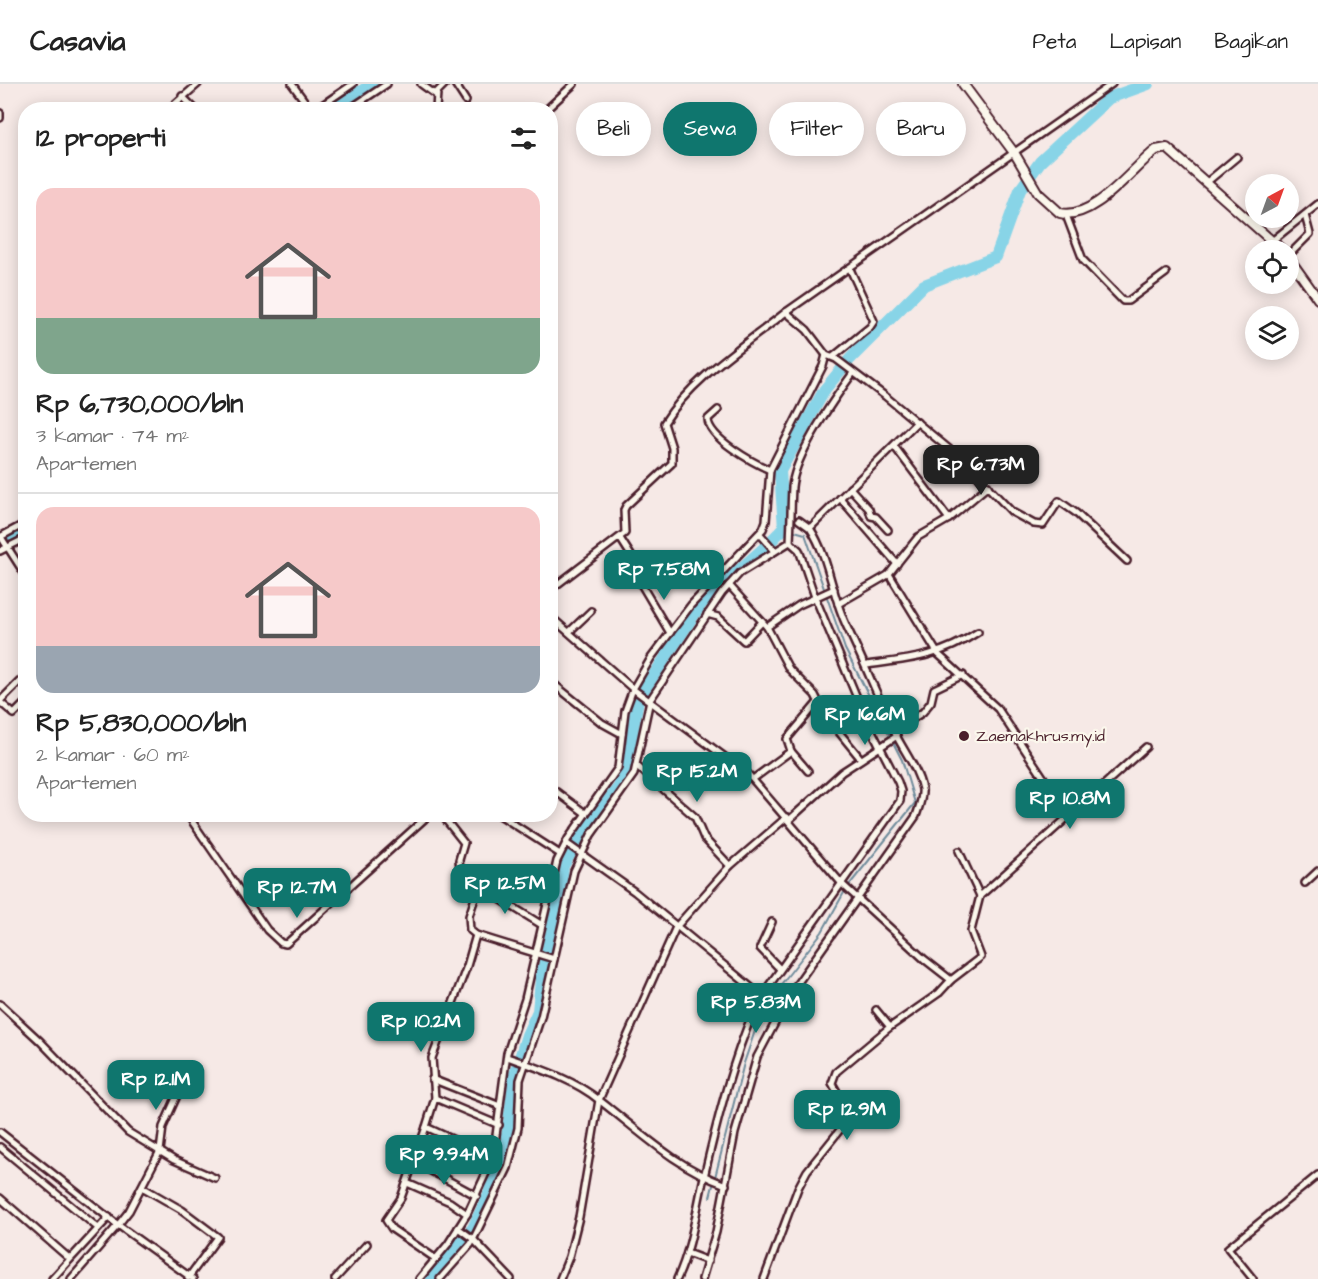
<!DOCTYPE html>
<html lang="id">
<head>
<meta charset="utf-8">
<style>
  body { margin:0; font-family:"Architects Daughter",sans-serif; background:#f2f2f2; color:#222; height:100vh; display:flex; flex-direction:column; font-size:22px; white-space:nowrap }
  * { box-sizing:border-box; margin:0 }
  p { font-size:20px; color:#767676 }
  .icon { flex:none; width:33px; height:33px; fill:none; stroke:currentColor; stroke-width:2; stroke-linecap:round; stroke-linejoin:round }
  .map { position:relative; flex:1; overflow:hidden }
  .side { position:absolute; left:18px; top:18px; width:540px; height:720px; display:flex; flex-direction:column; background:#fff; border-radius:24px; box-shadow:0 3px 15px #0003 }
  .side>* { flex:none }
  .banner { position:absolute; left:576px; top:18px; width:570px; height:54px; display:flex; gap:12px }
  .needle { width:39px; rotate:41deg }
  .fabs { position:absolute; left:1245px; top:90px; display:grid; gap:12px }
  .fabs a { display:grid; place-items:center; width:54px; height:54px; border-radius:50%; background:#fff; box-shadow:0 3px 15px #0003; font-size:30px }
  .price { position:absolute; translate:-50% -51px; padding:0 14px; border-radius:12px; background:#0f766e; color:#fff; font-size:20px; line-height:39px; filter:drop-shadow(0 2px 3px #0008) }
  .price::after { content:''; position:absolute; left:50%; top:36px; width:18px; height:14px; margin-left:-9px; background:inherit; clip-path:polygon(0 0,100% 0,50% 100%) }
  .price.current { background:#222; color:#fff }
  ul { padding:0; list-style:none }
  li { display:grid; align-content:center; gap:12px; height:318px; padding:0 18px }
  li+li { border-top:2px solid #e0e0e0 }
  li span { display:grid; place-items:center; height:186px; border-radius:18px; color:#555 }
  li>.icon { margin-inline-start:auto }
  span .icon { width:108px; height:108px; fill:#fffc; stroke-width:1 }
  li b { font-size:26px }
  h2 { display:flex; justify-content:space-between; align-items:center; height:72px; padding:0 18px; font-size:26px }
  .pill { padding:0 21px; border-radius:27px; background:#fff; box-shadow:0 3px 15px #0003; font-size:21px; line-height:54px }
  .pill.current { background:#0f766e; color:#fff }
  header { display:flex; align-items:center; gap:36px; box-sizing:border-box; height:84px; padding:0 30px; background:#fff; border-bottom:2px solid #e0e0e0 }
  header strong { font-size:28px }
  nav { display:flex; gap:33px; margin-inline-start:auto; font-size:21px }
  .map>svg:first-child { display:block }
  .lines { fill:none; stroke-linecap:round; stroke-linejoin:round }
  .stream { stroke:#6f8c9c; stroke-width:2 }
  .river { stroke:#88d4e7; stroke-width:12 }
  .street-casing { stroke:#4a1f2b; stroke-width:10 }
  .secondary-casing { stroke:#4a1f2b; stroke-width:12 }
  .street { stroke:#fbf7ec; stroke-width:5 }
  .secondary { stroke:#fbf7ec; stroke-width:8 }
  .poi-dot { fill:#4a1f2b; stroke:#fbf7ec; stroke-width:2 }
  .labels { text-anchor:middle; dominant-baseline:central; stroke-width:4.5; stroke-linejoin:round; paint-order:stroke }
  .poi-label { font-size:16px; fill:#4a1f2b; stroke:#fbf7ec; text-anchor:start }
</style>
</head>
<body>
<header>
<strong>Casavia</strong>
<nav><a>Peta</a><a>Lapisan</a><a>Bagikan</a></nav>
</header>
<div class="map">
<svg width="1318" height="1195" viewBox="0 0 1318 1195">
  <rect width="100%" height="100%" fill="#f6e9e6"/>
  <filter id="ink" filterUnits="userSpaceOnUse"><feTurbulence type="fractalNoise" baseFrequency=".0167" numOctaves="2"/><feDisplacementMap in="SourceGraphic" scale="12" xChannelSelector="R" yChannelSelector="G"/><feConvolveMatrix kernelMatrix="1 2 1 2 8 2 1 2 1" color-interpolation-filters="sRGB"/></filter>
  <g filter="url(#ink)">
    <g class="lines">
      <polyline class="stream" points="710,1113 744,979 758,938 768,917 822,848 846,805 915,719 902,676 845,565 805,450 784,444"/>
      <g class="river">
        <polyline points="333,26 372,0"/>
        <polyline points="0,464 26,448"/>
        <polyline points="432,1195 473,1144 489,1110 508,1047 515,990 527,951 538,927 541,896 559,813 563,782 580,752 619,703 626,685 638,615 701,520 763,465 784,444 780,387 825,305 850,275 924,201 996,173 1020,106 1040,78 1109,14 1148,0"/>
      </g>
      <defs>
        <g id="street">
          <polyline points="292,0 311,26"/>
          <polyline points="421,0 436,11"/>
          <polyline points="455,0 466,17"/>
          <polyline points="182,12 196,26"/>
          <polyline points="168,26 198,0"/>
          <polyline points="315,26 353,0"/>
          <polyline points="348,26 387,0"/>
          <polyline points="436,26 437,8 445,0"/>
          <polyline points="546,26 574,0"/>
          <polyline points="0,29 0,34"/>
          <polyline points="1207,98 1237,73"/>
          <polyline points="1066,131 1083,176 1123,217 1128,217 1166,189"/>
          <polyline points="1272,157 1318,120"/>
          <polyline points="1288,172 1310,150 1305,131"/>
          <polyline points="826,271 807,246 786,228 1112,0"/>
          <polyline points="833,273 870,243 874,237 850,185"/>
          <path d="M718 326 708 335C708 354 754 379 770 386"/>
          <polyline points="850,404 869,425 871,432 876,433 888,446"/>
          <polyline points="840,414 897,480"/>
          <polyline points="949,435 988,402"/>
          <polyline points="799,436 810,444"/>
          <polyline points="760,450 775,467"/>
          <polyline points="0,453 26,439"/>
          <polyline points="1,453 26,492"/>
          <polyline points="620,454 639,484 638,495 670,549"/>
          <path d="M790 458C791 440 791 421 792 403 795 370 834 315 853 289"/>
          <polyline points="0,467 26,454"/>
          <polyline points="889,490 938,570 998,625 1049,702"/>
          <polyline points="729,501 767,543 789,585 815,611 825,631 861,675"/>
          <path d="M550 506 625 449 624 426 626 422 672 379V364L664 339C692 294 745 261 786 228"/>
          <polyline points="838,520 888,491 918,453 949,435 894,362"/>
          <polyline points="707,530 718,533 744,557 762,538"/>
          <polyline points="550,532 633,605 748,690 842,800 924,875 951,896 939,909 890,943 876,926"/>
          <polyline points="767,543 799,521 834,505"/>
          <polyline points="569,548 591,527"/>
          <path d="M867 581C911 575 940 573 978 548"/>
          <polyline points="550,597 602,639 622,650"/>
          <polyline points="0,617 26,591"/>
          <polyline points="0,618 14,630 26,618"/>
          <polyline points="895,647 923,628 931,618 934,605 963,591"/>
          <polyline points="637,682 695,733 704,754 730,782"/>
          <polyline points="808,687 791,667 787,655 818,618"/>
          <polyline points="753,695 791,667"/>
          <polyline points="550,703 585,729"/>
          <polyline points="187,730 267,846 281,859 286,860 430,730"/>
          <polyline points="441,730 464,759 459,776 460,785 479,802 469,832 470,846 476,851 554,875"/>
          <polyline points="498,730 560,770"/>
          <polyline points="789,736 842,688 897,652"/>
          <polyline points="566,759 635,808 780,927"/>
          <polyline points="1305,799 1318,787"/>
          <polyline points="479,802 542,841"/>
          <polyline points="980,812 1146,663"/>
          <polyline points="772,838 760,864 780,885"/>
          <polyline points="476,851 467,882 432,974 435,1014 499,1041"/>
          <polyline points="951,896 981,873 971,847 980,812 959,767"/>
          <polyline points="0,920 40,957 128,1048 174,1076 215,1094"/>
          <path d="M507 973C538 984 573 995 599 1016 642 1049 674 1082 726 1101"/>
          <polyline points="432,995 500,1022"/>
          <polyline points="184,996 163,1043 160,1067 129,1127 118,1141 193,1195"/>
          <polyline points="426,1043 435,1014"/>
          <polyline points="0,1048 118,1141 71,1195"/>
          <polyline points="0,1063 98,1144"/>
          <polyline points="413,1077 477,1112"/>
          <polyline points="407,1099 450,1118 467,1130"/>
          <polyline points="142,1103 182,1126 218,1153 188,1194"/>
          <polyline points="0,1114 70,1175"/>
          <polyline points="458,1144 473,1155 511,1195"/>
          <polyline points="687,1169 708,1177"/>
          <polyline points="436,1175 392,1145 386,1136 401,1114 426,1043 493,1074"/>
          <polyline points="52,1195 109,1133"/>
          <polyline points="335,1195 367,1160"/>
          <polyline points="419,1195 448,1160 467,1130 493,1074 507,969 525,915 557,777 568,755 618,684 625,627 633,605 651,574 691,521 763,445 766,437 770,386 823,282 826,271 836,275 885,312 960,374 1012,428 1034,440 1043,441 1059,417 1076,429 1127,477"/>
          <polyline points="440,1195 471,1160 508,1084 518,1044 520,996 541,933 574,787 591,751 634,690 650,616 722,509 740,489 790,458"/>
          <polyline points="560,1195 569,1173 579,1133 599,1016 676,843 730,782 787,733"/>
          <path d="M677 1195C692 1163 696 1127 704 1093 718 1033 733 973 758 917L900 717 901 707 898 698 865 633 815 513 799 466 790 458"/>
          <path d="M702 1195 716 1148 735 1049 757 973 792 907 916 732C919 723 923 714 922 705 918 685 905 669 896 651 879 616 864 578 847 543 831 510 830 475 810 444L917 338"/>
          <polyline points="764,1195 798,1104 807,1087 851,1032 832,999 836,988 890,943"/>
          <polyline points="1253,1195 1228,1164 1318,1091"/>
        </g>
        <g id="secondary">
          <path d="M963 0 1015 70 1038 109 1060 129C1094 137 1132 84 1156 66L1167 64 1282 166"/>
          <polyline points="1288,173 1318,215"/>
        </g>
      </defs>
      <use href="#street" class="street-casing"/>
      <use href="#secondary" class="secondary-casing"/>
      <use href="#street" class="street"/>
      <use href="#secondary" class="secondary"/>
    </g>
  </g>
  <circle class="poi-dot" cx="964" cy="652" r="6"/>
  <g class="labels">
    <g class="poi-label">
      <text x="976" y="652">Zaemakhrus.my.id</text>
    </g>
  </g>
</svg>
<div class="fabs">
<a><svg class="needle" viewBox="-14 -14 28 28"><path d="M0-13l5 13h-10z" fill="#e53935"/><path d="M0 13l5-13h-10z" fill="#767676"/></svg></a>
<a><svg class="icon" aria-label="locate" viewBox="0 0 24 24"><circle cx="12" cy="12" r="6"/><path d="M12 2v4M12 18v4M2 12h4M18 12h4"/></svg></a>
<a><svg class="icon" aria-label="layers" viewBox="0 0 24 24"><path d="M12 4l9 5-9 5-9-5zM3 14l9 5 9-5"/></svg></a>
</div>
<b class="price current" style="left:981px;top:412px">Rp 6.73M</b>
<b class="price" style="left:664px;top:517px">Rp 7.58M</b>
<b class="price" style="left:865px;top:662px">Rp 16.6M</b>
<b class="price" style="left:697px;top:719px">Rp 15.2M</b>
<b class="price" style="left:1070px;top:746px">Rp 10.8M</b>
<b class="price" style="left:505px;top:831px">Rp 12.5M</b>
<b class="price" style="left:297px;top:835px">Rp 12.7M</b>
<b class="price" style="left:756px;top:950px">Rp 5.83M</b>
<b class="price" style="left:421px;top:969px">Rp 10.2M</b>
<b class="price" style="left:156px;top:1027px">Rp 12.1M</b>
<b class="price" style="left:847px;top:1057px">Rp 12.9M</b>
<b class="price" style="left:444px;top:1102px">Rp 9.94M</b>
<div class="banner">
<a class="pill">Beli</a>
<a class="pill current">Sewa</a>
<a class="pill">Filter</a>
<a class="pill">Baru</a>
</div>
<section class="side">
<h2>12 properti<svg class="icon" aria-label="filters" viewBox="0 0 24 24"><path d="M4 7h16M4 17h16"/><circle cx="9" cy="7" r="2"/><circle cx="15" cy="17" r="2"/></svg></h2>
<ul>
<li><span style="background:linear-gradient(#f6c9c9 70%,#7fa58c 0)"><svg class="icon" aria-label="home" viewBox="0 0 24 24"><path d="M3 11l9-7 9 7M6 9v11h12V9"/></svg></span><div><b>Rp 6,730,000/bln</b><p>3 kamar · 74 m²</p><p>Apartemen</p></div></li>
<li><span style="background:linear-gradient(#f6c9c9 75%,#9aa5b1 0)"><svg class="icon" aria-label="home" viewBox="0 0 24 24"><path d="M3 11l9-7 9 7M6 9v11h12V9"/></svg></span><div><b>Rp 5,830,000/bln</b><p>2 kamar · 60 m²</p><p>Apartemen</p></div></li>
</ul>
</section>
</div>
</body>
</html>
